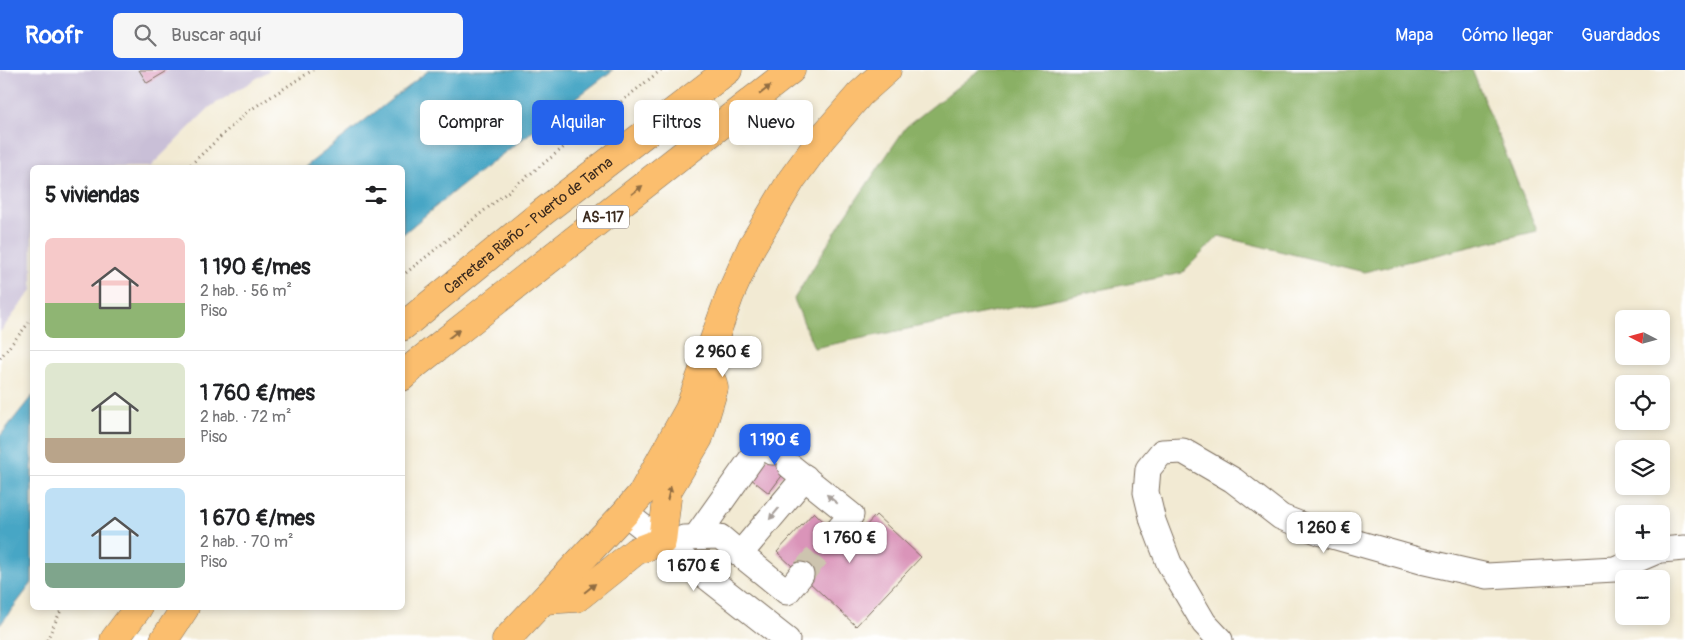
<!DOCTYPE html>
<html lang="es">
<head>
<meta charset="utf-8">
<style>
  body { margin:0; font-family:Pangolin,sans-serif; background:#f6f6f6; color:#202124; height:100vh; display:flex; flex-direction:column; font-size:19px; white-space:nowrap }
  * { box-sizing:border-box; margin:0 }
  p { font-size:16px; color:#757577 }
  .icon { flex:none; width:28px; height:28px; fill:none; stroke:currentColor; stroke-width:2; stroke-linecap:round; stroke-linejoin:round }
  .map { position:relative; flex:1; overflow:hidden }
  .panel { position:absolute; left:30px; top:95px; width:375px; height:445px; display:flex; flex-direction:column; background:#fff; border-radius:8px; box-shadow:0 2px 8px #0003 }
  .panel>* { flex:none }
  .guide { position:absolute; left:420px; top:30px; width:475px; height:45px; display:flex; gap:10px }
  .needle { width:32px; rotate:276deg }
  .buttons { position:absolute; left:1615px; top:240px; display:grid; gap:10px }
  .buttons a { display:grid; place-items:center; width:55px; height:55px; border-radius:8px; background:#fff; box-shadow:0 2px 8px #0003; font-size:25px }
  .price { position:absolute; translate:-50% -42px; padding:0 11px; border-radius:10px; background:#fff; color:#222; font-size:16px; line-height:32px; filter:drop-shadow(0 1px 2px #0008) }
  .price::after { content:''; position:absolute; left:50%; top:30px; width:15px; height:11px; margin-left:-8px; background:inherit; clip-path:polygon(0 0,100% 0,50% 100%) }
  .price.on { background:#2563eb; color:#fff }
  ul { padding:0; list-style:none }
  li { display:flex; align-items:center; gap:15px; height:125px; padding:0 15px }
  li+li { border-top:1px solid #e0e0e0 }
  li span { display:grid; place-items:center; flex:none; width:140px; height:100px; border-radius:8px; color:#555 }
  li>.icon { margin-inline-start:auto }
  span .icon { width:60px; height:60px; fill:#fffc; stroke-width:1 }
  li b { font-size:21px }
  h2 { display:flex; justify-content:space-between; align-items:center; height:60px; padding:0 15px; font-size:21px }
  .pill { padding:0 18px; border-radius:8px; background:#fff; box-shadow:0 2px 8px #0003; font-size:18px; line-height:45px }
  .pill.on { background:#2563eb; color:#fff }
  header { display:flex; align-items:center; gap:30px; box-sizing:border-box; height:70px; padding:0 25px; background:#2563eb; color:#fff }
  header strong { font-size:24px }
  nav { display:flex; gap:28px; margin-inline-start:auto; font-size:18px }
  .search { width:350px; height:45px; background:#f6f6f6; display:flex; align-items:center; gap:12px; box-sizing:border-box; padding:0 18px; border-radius:8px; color:#757577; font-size:19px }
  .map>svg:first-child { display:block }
  .industrial { fill:#c9bfd7 }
  .forest { fill:#8ab065; stroke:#626d42 }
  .water { fill:#46a6c5; stroke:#406872 }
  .building { fill:#da94b9 }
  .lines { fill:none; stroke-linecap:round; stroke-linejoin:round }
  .minor-tunnel { stroke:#cdc4af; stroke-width:25; stroke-dasharray:25 12; stroke-linecap:butt }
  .minor-casing { stroke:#7b6d5d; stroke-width:27 }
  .major-casing { stroke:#7b6d5d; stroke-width:29 }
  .highway-casing { stroke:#7b6d5d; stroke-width:29 }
  .path { stroke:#7b6d5d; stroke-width:3; stroke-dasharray:1 4; stroke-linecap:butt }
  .minor { stroke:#fff; stroke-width:25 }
  .major { stroke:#fbbe6e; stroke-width:28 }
  .highway { stroke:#fbbe6e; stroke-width:28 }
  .oneway { fill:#916d42 }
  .oneway2 { fill:#a79f9a }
  .labels { text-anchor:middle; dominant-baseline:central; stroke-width:5; stroke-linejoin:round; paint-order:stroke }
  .shield { fill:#fff; stroke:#766a62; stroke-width:1 }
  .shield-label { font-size:14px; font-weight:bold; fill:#3b2a1e }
  .street-label { font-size:15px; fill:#3b2a1e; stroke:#fff }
</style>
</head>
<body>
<header>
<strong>Roofr</strong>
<div class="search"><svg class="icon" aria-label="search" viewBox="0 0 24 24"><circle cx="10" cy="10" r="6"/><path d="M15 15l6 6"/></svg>Buscar aquí</div>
<nav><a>Mapa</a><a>Cómo llegar</a><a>Guardados</a></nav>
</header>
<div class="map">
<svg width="1685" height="570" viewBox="0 0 1685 570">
  <rect width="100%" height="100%" fill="#fff"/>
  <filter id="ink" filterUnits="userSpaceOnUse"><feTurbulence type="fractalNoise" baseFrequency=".02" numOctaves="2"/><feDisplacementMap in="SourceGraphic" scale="10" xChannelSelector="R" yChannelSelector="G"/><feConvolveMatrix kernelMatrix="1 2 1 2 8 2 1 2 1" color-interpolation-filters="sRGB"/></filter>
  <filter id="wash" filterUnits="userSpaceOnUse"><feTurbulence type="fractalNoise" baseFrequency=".0096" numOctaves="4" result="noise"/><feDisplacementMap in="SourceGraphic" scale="20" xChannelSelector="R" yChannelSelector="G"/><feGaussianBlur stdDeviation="1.12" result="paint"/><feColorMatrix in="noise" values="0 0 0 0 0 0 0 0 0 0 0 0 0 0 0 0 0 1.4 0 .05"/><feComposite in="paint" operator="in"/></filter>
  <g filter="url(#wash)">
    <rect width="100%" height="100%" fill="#f2ead3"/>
    <polygon class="industrial" points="0,0 270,0 210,37 150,97 32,98 32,220 0,262"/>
    <polygon class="forest" points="979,0 1472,0 1537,161 1364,202 1219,166 1182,203 814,278 794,229 842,151 906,57"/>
    <g class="water">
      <polygon points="429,0 613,0 458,118 403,164 402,98 305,97"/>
      <polygon points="32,326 32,513 0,555 0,366"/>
    </g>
    <g id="blocks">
      <g class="building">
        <polygon points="139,0 169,0 147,13"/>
        <polygon points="782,370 799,383 769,423 751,409"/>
        <polygon points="814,442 848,475 876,445 921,487 856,556 777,482"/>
      </g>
    </g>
  </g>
  <g filter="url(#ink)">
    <use href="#blocks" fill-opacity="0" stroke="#7b6d5d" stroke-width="1"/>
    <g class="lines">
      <polyline class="minor-tunnel" points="801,505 836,463"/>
      <defs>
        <g id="minor">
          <polyline points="790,396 851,445 836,463"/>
          <polyline points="625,443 787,570"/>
          <polyline points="696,467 762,374 772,382"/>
          <polyline points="684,468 720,467 740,484"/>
          <polyline points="1661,480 1685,478"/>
          <polyline points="801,505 787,522 740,484 805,407"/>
          <polyline points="1220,570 1204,553 1169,493 1153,451 1146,422 1148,399 1162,382 1183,381 1233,410 1281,447 1322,463 1421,491 1487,506 1615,499 1657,481"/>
        </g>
        <g id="major">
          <polyline points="544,530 577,528 636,481 662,471 668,420 699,368 714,318 713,313"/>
          <polyline points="506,570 625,443 642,423 689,339 730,225 752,176 792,109 822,68 860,24 887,0"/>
        </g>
        <g id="highway">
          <path id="s1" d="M402 257 543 142 728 0"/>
          <polyline points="402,307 416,294 791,0"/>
          <polyline points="114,570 138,538"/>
          <polyline points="164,570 185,538"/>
        </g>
      </defs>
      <use href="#minor" class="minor-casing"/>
      <use href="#major" class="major-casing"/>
      <use href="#highway" class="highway-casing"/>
      <g class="path">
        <polyline points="187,98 247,42 313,0"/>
        <polyline points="402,206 661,0"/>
        <polyline points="0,288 32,249"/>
        <polyline points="47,570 62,538"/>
      </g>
      <use href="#minor" class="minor"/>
      <use href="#major" class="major"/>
      <use href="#highway" class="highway"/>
    </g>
    <defs><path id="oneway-solid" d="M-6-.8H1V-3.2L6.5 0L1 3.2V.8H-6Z" transform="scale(1.25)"/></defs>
    <g class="oneway">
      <use href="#oneway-solid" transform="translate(765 20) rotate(-38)"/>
      <use href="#oneway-solid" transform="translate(637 120) rotate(-38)"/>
      <use href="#oneway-solid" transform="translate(454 264) rotate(-38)"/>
      <use href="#oneway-solid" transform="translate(669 423) rotate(-77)"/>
      <use href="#oneway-solid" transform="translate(590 518) rotate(-39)"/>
    </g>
    <g class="oneway2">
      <use href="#oneway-solid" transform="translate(832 429) rotate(-140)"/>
      <use href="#oneway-solid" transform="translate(774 444) rotate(130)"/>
    </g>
  </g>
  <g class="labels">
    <rect class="shield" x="577" y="135.5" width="52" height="23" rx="4"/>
    <g class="shield-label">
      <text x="603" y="147">AS-117</text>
    </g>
    <g class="street-label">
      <text stroke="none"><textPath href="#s1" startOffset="162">Carretera Riaño - Puerto de Tarna</textPath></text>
    </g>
  </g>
</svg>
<div class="buttons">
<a><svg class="needle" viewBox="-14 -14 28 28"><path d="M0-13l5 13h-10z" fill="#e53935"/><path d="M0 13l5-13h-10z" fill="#757577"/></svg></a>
<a><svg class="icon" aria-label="locate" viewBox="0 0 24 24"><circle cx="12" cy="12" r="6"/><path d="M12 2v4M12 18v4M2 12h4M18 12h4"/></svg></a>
<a><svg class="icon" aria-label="layers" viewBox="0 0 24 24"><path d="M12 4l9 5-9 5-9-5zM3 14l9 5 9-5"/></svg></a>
<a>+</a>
<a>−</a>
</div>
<b class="price" style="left:723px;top:308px">2 960 €</b>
<b class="price on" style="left:775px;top:396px">1 190 €</b>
<b class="price" style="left:1324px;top:484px">1 260 €</b>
<b class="price" style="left:850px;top:494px">1 760 €</b>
<b class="price" style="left:694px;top:522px">1 670 €</b>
<div class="guide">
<a class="pill">Comprar</a>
<a class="pill on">Alquilar</a>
<a class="pill">Filtros</a>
<a class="pill">Nuevo</a>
</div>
<section class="panel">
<h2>5 viviendas<svg class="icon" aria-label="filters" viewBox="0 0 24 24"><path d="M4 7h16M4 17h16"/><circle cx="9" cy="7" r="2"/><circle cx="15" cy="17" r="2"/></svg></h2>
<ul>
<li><span style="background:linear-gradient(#f6c9c9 65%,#8fb573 0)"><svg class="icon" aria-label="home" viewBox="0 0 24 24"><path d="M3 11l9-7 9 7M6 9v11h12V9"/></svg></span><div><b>1 190 €/mes</b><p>2 hab. · 56 m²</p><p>Piso</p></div></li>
<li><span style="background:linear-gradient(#dfe7d0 75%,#b9a48a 0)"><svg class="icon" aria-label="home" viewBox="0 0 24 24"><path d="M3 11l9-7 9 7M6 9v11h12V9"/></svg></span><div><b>1 760 €/mes</b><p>2 hab. · 72 m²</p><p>Piso</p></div></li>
<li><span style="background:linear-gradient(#bfe0f5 75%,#7fa58c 0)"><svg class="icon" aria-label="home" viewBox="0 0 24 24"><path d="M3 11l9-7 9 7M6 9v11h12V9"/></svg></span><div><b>1 670 €/mes</b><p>2 hab. · 70 m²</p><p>Piso</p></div></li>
</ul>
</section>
</div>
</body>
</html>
